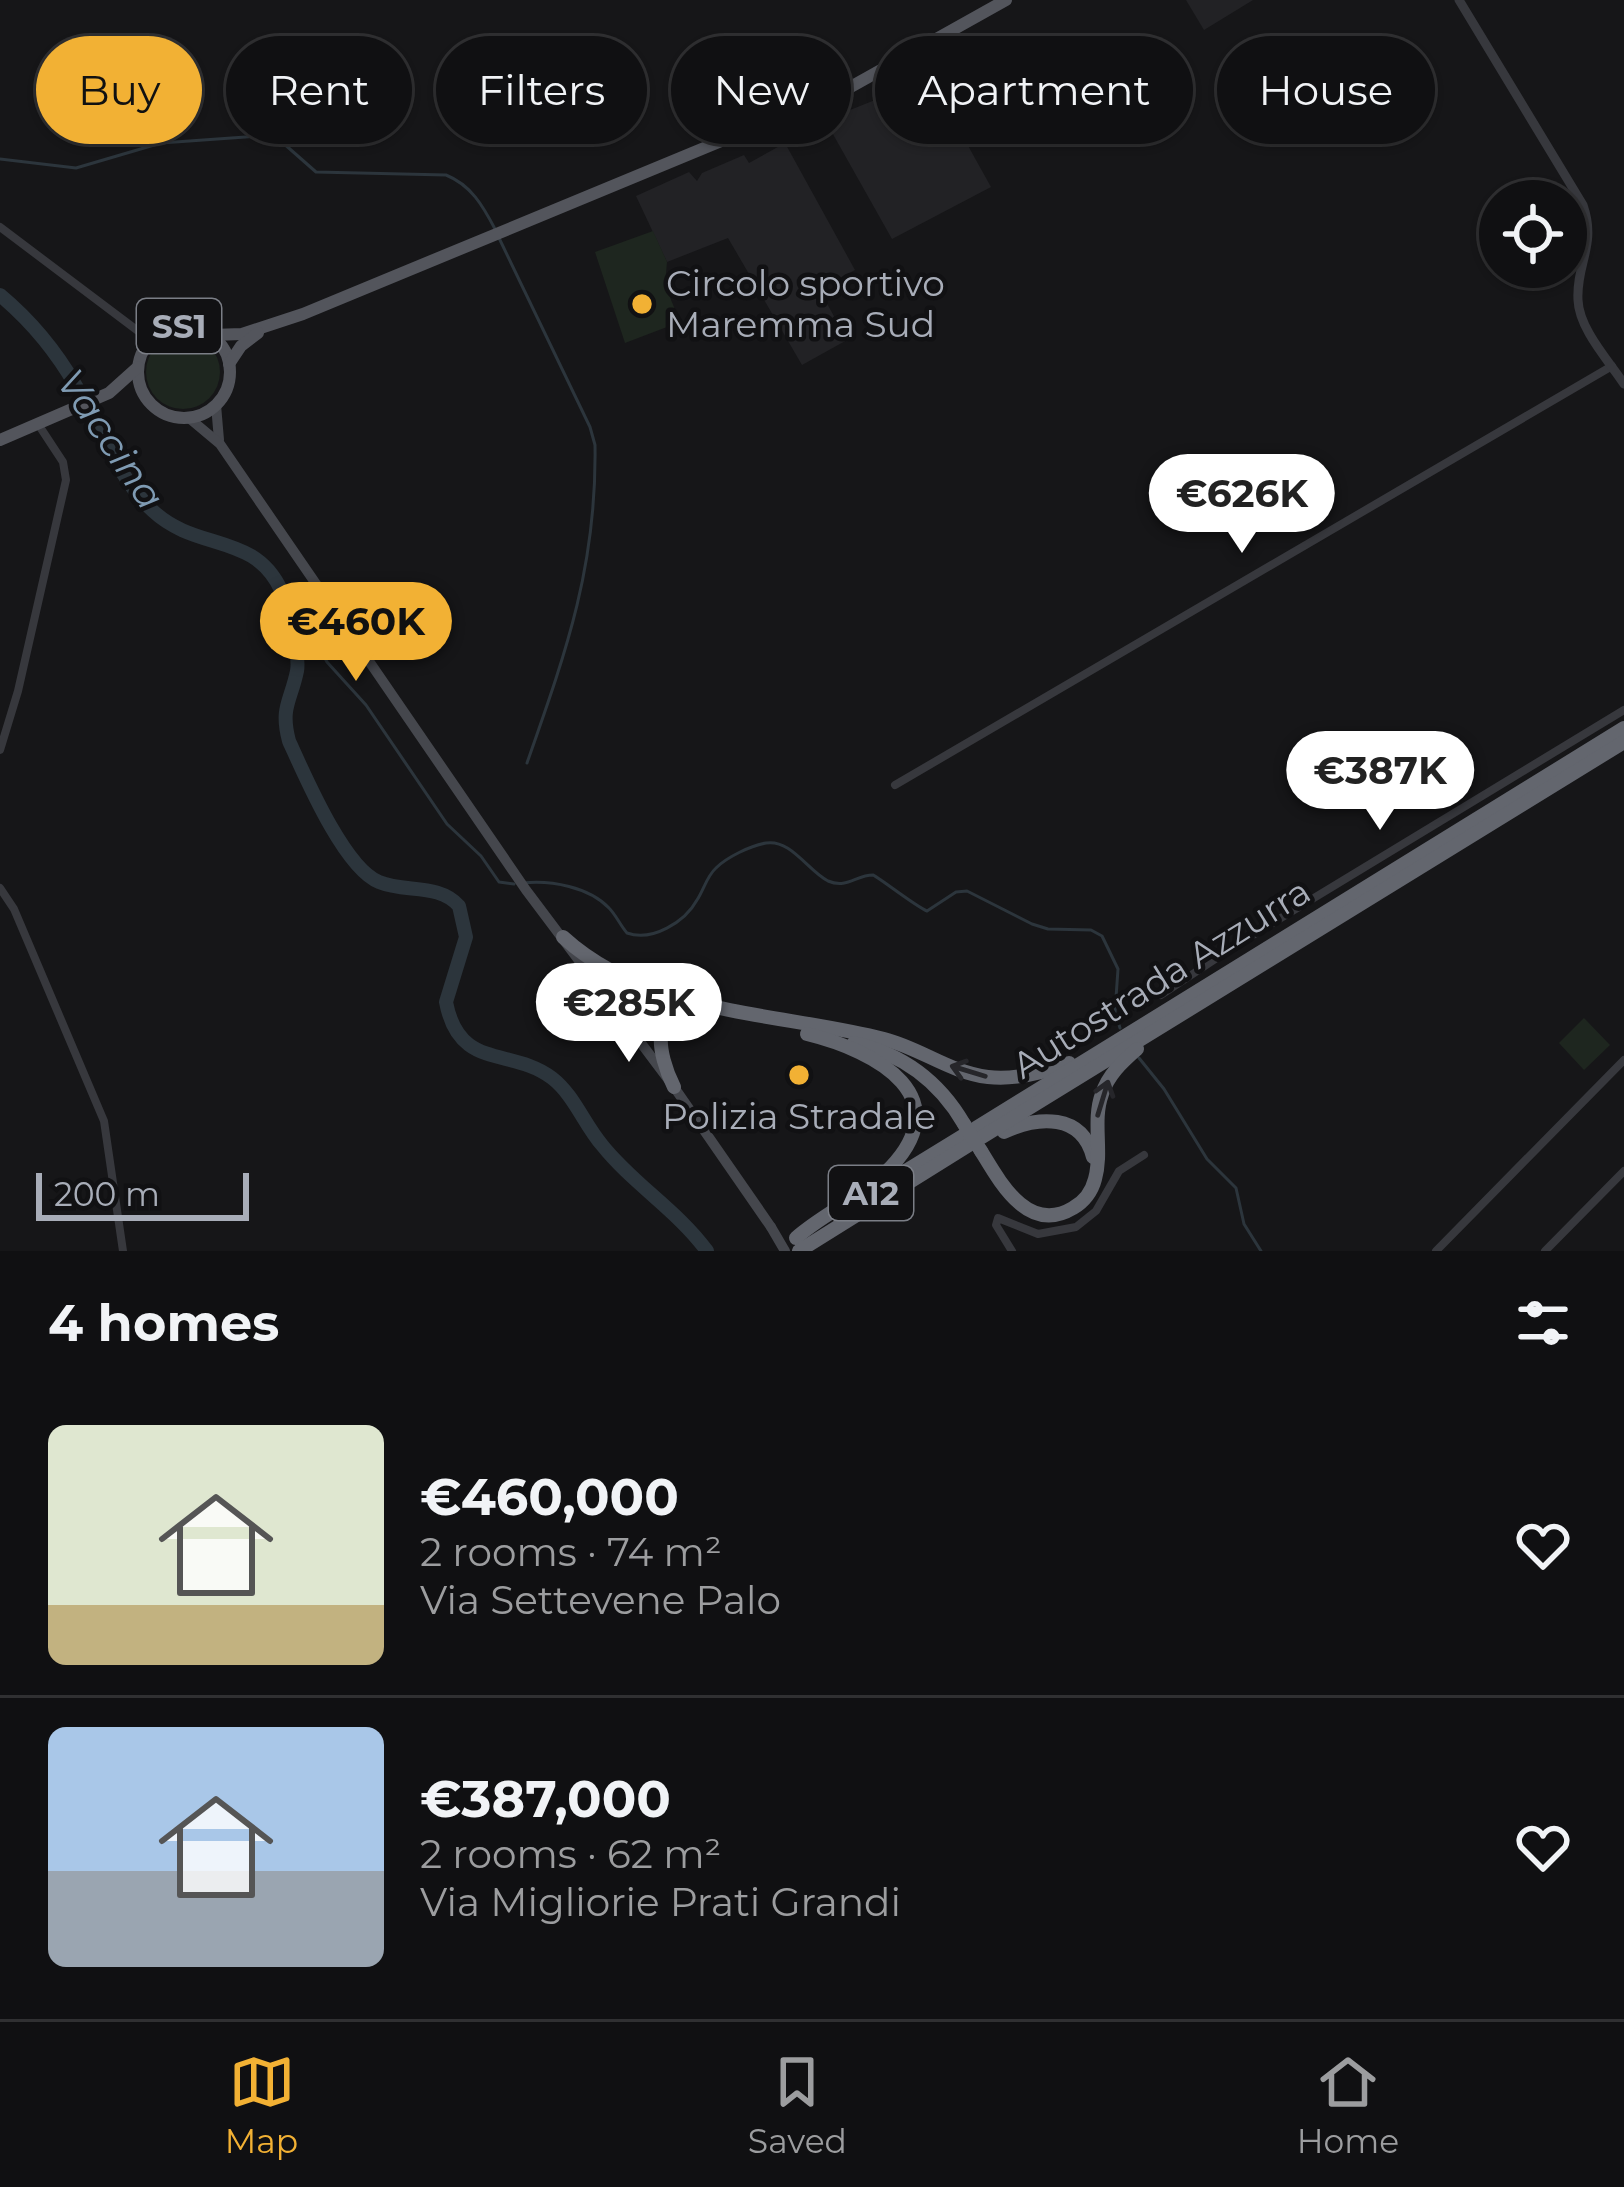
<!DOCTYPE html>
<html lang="en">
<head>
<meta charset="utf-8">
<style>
  body { margin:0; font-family:Montserrat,sans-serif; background:#19191b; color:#f1f3f6; height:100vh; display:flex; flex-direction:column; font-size:45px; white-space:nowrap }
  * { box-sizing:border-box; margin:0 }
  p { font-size:39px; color:#9c9d9f }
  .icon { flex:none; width:66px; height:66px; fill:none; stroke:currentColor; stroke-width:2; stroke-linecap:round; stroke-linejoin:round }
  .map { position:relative; height:1251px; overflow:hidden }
  .panel { display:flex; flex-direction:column; background:#101012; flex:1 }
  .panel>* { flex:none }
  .banner { position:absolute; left:36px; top:36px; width:1554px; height:108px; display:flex; gap:24px }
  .fabs { position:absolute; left:1479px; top:180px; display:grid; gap:24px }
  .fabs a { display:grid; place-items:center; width:108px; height:108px; border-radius:50%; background:#101012; box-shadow:0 3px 9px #0004,0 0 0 3px #303032; font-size:60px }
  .scale { position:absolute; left:36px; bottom:30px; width:213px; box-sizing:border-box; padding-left:12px; border:6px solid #a8adb8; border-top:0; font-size:33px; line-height:42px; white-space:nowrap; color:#a8adb8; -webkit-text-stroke:9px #111113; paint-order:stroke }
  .price { position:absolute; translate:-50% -102px; padding:0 27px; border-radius:42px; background:#fff; color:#222; font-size:39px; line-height:78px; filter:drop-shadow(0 3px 6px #0008) }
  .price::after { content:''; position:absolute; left:50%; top:72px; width:36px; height:27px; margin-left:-18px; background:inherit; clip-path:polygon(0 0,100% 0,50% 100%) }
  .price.selected { background:#f2b134; color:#111 }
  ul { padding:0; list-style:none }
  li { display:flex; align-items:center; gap:36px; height:300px; padding:0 48px }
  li+li { border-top:3px solid #303032 }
  li span { display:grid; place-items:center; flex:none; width:336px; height:240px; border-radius:18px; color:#555 }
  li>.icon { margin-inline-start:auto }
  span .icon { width:144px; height:144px; fill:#fffc; stroke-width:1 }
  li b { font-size:51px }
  h2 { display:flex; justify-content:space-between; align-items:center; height:144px; padding:0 48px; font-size:51px }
  .tag { padding:0 42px; border-radius:54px; background:#101012; box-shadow:0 3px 9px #0004,0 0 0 3px #303032; font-size:42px; line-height:108px }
  .tag.selected { background:#f2b134; color:#111 }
  .menu { display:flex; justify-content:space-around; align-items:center; height:168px; border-top:3px solid #303032; background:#101012; font-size:33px; color:#9c9d9f }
  .menu a { display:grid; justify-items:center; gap:6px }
  .menu .selected { color:#f2b134 }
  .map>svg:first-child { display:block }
  .built { fill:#222225 }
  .green { fill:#1e261f }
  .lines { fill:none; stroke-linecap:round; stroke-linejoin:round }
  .stream { stroke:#2c353c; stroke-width:3 }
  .river { stroke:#2c353c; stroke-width:14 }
  .minor { stroke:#37383d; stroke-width:8 }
  .tertiary { stroke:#37383d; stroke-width:9 }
  .secondary { stroke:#45474d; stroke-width:10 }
  .primary { stroke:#53555c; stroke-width:12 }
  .motorway { stroke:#63666e; stroke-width:14 }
  .secondary-bridge { stroke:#45474d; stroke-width:10 }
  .motorway-bridge { stroke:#63666e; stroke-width:14 }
  .oneway { stroke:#26262a }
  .poi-dot { fill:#f2b134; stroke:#111113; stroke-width:4.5 }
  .labels { text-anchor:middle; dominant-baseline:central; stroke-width:9; stroke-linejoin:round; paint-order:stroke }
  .shield { fill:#111113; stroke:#7b7e86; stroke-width:3 }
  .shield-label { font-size:33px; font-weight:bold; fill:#a8adb8 }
  .poi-label { font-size:36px; fill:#a8adb8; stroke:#111113; text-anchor:start }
  .street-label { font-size:36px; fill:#a8adb8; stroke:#111113 }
  .water-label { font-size:39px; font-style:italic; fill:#7f9bb3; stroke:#111113 }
</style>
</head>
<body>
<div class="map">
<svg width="1624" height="1251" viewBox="0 0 1624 1251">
  <rect width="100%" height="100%" fill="#161618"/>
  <g class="built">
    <polygon points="1186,0 1253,0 1204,30"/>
    <polygon points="923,65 991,187 892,239 825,120 895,92 900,79"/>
    <polygon points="785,143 855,270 819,289 847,340 802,365 728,238 667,262 636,196 689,172 697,181 702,173 744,155 749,163"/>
  </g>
  <g class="green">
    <polygon points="653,231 667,262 665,285 680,322 625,343 595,252"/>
    <circle cx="183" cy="372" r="37"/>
    <polygon points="1584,1018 1610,1045 1584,1070 1559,1043"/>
  </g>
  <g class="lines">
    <g class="stream">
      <path d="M0 159 76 168 161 143 274 135 316 172 446 175C471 185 483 206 495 229"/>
      <path d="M499 238 590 427 595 445C597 566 566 652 527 763"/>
      <polyline points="287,607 304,620 327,662 366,705 447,824 481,856 499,882 514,884"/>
      <path d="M523 883C551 880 589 887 609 908 616 915 620 925 627 933 652 942 685 922 697 900 704 889 707 876 716 868 727 857 750 846 766 843 791 839 808 871 828 881 847 889 856 875 873 875 877 876 915 906 927 911L956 892 967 891 1032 924 1048 929 1091 930 1102 936 1118 969 1115 1012 1120 1028"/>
      <polyline points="1139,1058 1164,1089 1207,1159 1236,1188 1244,1224 1261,1251"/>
    </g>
    <path class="river" d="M0 295C30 320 57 353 76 386 100 428 118 478 153 511 197 552 254 532 281 590 288 605 300 655 297 671 291 701 280 707 289 741 305 776 344 868 379 882 405 893 439 883 459 906L466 937 446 1002C459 1071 511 1047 552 1078 574 1095 584 1124 602 1145 633 1184 677 1210 707 1251"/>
    <g class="minor">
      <polyline points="0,227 150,340"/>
      <polyline points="0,750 18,691 66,480 63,462 38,424"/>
      <polyline points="895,785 1612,366"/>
      <polyline points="0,888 14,909 104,1121 123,1251"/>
      <polyline points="1161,995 1238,944 1624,710"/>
      <polyline points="1012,1251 996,1225 998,1218 1038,1234 1076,1227 1096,1211 1119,1171 1144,1155"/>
      <polyline points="1436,1251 1624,1060"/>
      <polyline points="1545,1251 1624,1171"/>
    </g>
    <path class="tertiary" d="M1459 0 1583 205C1597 245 1576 264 1578 300 1579 329 1609 361 1624 384"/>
    <g class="secondary">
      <polyline points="216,405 219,440"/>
      <polyline points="189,418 220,444 526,890 674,1087 771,1227"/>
    </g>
    <g class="primary">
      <circle cx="184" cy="372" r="46"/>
      <polyline points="212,335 242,334 303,314 847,89 1006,0"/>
      <polyline points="229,364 241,346 258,333"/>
      <polyline points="0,440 109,393 138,367"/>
    </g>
    <g class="motorway">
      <path d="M563 937C648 1015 778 1012 884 1039 920 1048 951 1073 988 1077 1015 1080 1043 1073 1069 1063"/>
      <polyline points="650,989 631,995 621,1015 681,1006"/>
      <path d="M854 1043C903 1054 939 1081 964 1124"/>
      <path d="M674 1087C658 1056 646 999 703 1009"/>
      <polyline points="976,1128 1624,728"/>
      <path d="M1004 1132C1038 1116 1082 1113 1093 1157"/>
      <polyline points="982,1137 1624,742"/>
      <path d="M981 1151C1000 1182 1028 1235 1073 1208 1084 1202 1092 1191 1095 1179 1103 1151 1092 1121 1102 1094 1108 1075 1122 1062 1137 1049"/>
      <polyline points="878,1188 966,1134"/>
      <path d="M796 1238C823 1214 859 1199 885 1173 963 1098 877 1051 807 1034"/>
      <polyline points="799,1251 972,1143"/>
    </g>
    <polyline class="secondary-bridge" points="771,1227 785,1251"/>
    <polyline class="motorway-bridge" points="964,1124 981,1151"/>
  </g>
  <defs><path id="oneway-shaft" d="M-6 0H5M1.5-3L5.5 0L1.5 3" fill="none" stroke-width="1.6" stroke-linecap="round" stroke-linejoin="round" transform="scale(3)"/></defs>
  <g class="oneway">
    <use href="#oneway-shaft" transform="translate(968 1071) rotate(-163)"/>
    <use href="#oneway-shaft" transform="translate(1103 1098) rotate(-73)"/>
  </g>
  <g class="poi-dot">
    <circle cx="642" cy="304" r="12"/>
    <circle cx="799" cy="1075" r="12"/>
  </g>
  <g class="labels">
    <g class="shield">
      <rect x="137" y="299" width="84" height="54" rx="9"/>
      <rect x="829" y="1166" width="84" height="54" rx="9"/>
    </g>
    <g class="shield-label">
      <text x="179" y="326">SS1</text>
      <text x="871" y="1193">A12</text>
    </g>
    <g class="poi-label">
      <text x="666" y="283">Circolo sportivo<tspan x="666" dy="41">Maremma Sud</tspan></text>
      <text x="799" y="1116" text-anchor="middle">Polizia Stradale</text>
    </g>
    <g class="street-label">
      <text transform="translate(1161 978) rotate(-32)">Autostrada Azzurra</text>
    </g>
    <g class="water-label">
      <text transform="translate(111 439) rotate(56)">Vaccina</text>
    </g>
  </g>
</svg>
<div class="fabs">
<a><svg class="icon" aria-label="locate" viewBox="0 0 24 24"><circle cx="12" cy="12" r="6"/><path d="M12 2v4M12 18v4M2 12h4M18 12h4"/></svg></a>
</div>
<div class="scale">200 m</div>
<b class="price" style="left:1242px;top:556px">€626K</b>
<b class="price selected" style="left:356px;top:684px">€460K</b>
<b class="price" style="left:1380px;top:833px">€387K</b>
<b class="price" style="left:629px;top:1065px">€285K</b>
<div class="banner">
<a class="tag selected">Buy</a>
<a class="tag">Rent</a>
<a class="tag">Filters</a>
<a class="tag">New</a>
<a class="tag">Apartment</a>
<a class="tag">House</a>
</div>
</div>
<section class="panel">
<h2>4 homes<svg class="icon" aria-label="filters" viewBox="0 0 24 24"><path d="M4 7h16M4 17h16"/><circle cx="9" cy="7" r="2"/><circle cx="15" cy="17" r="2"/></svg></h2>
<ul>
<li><span style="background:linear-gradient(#dfe7d0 75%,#c2b280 0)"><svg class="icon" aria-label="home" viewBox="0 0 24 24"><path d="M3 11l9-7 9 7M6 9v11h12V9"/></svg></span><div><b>€460,000</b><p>2 rooms · 74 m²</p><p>Via Settevene Palo</p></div><svg class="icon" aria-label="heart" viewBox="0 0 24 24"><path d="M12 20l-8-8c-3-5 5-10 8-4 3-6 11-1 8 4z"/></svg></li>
<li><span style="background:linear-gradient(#a9c7e8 60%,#9aa5b1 0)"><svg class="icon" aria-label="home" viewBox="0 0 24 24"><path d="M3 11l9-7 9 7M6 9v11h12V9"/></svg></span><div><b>€387,000</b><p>2 rooms · 62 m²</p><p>Via Migliorie Prati Grandi</p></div><svg class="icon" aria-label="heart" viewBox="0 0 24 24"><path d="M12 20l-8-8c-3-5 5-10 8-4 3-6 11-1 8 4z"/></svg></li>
</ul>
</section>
<nav class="menu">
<a class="selected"><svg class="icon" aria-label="map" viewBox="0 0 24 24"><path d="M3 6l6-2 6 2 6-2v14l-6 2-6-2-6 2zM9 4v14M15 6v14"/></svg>Map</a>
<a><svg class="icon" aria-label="saved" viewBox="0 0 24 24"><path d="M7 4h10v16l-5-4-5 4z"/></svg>Saved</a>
<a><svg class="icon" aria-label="home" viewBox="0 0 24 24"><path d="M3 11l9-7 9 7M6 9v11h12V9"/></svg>Home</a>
</nav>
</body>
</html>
